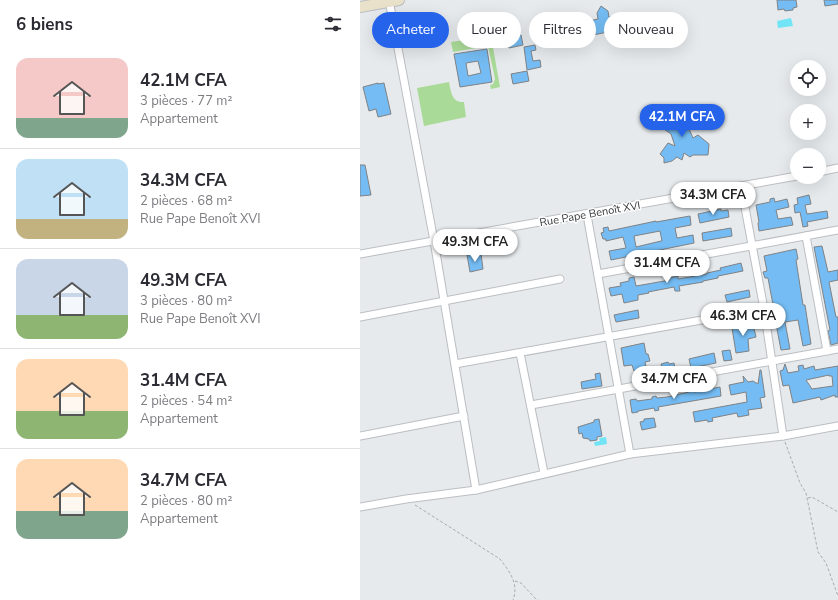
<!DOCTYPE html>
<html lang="fr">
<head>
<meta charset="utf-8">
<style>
  body { margin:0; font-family:"Nunito Sans",sans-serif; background:#f7f7f7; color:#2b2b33; height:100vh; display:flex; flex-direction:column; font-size:15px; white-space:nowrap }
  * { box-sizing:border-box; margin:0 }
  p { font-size:13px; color:#7c7c81 }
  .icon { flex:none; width:22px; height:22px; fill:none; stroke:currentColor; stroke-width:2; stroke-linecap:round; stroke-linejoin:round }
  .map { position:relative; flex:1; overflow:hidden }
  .drawer { display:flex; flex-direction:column; background:#fff; width:360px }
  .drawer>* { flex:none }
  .banner { position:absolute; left:12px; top:12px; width:380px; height:36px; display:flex; gap:8px }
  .controls { position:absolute; left:430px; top:60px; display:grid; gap:8px }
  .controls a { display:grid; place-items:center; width:36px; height:36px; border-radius:50%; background:#fff; box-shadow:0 4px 16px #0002; font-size:20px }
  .price { position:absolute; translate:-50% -34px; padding:0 9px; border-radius:14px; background:#fff; color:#222; font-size:13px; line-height:26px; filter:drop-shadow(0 1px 2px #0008) }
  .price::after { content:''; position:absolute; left:50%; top:24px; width:12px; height:9px; margin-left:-6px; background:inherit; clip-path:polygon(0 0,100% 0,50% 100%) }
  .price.on { background:#2563eb; color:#fff }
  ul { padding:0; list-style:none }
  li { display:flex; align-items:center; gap:12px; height:100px; padding:0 16px }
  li+li { border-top:1px solid #e1e1e2 }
  li span { display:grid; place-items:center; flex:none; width:112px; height:80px; border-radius:12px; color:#555 }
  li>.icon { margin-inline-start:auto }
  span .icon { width:48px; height:48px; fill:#fffc; stroke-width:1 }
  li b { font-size:17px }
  h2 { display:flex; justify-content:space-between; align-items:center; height:48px; padding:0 16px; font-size:17px }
  .pill { padding:0 14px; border-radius:18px; background:#fff; box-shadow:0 4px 16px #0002; font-size:14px; line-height:36px }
  .pill.on { background:#2563eb; color:#fff }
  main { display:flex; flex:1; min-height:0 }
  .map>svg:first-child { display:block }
  .green { fill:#aada98 }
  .water { fill:#71e4f6 }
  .building { fill:#74bcf3; stroke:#7f8285; fill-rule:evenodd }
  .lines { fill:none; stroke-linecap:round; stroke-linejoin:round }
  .minor-casing { stroke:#bbbec2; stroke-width:9 }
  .secondary-casing { stroke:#bbbec2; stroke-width:12 }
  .path { stroke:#a9acaf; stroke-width:1; stroke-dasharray:3 2; stroke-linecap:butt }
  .minor { stroke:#fff; stroke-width:7 }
  .secondary { stroke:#eae1cb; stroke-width:10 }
  .labels { text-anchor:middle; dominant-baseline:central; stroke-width:3; stroke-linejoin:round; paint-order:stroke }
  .street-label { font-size:11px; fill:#37383a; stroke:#fff }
</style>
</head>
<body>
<main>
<section class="drawer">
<h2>6 biens<svg class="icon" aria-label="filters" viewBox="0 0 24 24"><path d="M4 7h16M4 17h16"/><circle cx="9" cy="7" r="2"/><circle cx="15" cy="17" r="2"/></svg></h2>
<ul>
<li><span style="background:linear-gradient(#f6c9c9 75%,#7fa58c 0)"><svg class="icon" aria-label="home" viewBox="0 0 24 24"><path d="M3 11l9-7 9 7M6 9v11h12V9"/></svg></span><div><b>42.1M CFA</b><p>3 pièces · 77 m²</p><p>Appartement</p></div></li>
<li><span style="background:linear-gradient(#bfe0f5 75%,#c2b280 0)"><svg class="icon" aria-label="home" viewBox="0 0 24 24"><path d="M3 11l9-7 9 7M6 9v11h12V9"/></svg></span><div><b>34.3M CFA</b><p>2 pièces · 68 m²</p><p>Rue Pape Benoît XVI</p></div></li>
<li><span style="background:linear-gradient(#c9d6e8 70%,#8fb573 0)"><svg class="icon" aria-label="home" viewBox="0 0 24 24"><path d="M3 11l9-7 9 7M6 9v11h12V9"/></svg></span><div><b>49.3M CFA</b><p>3 pièces · 80 m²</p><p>Rue Pape Benoît XVI</p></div></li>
<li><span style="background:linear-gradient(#ffd9b3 65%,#8fb573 0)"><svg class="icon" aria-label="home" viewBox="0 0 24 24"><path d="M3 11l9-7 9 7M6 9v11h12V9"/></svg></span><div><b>31.4M CFA</b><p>2 pièces · 54 m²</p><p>Appartement</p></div></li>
<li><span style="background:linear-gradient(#ffd9b3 65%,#7fa58c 0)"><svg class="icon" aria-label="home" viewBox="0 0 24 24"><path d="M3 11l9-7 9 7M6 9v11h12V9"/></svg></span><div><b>34.7M CFA</b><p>2 pièces · 80 m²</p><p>Appartement</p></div></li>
</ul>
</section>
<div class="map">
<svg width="478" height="600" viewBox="0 0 478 600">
  <rect width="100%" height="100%" fill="#e6eaed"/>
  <g class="green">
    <polygon points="131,36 140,87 131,89 130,85 133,84 135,79 128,46 93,52 91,42"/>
    <path d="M89 82C91 92 92 103 104 102L106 117 64 126 57 88Z"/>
  </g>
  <g class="water">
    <polygon points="431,18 433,26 418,28 417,21"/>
    <polygon points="246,437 247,444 235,446 234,442 240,441 239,438"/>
  </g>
  <g class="building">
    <polygon points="417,0 436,0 437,7 433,8 433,10 425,11 424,9 418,10"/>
    <polygon points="464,0 478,0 478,4 465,6"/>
    <polygon points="241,6 248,11 249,17 271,14 273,27 218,38 216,24 238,19 237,13"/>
    <polygon points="161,35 163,45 149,48 147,37"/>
    <polygon points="175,45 176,50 171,51 173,61 180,60 181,67 167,70 164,47"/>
    <path d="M127 49 132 82 100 87 94 54ZM118 61 121 73 108 76 106 63Z"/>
    <polygon points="167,71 169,81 153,84 151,74"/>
    <polygon points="18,83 18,84 24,83 31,114 18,117 16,109 9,111 3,87"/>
    <polygon points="332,107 340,113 329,129 333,138 338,135 349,144 348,155 333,155 330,157 324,153 322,160 317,157 312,161 304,163 304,158 300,154 308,143 315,146 311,134 294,122 304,112 317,124 317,120 321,123"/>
    <polygon points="0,165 5,165 11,195 0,196"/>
    <polygon points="449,195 451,204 445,205 447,214 467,211 468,218 447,222 448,226 443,227 440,212 435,213 434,205 438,204 437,198"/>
    <polygon points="414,198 415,202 427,199 429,207 416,210 418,219 431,217 433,225 399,231 398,223 399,222 396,205 410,202 410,199"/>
    <polygon points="361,209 361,211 368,210 369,217 340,223 338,214"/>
    <path d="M330 216 331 225 315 228 317 238 333 235 334 243 251 260 249 251 266 248 263 237 246 241V239H243L241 233 244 232 243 228 248 227 249 231 282 224 296 221V222ZM300 231 302 241H301L276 247 274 236Z"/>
    <polygon points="371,228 372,236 343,241 342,233"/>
    <polygon points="462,246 468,272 478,270 478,280 469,282 476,317 478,317 478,343 471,345 468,331 470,330 454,247"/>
    <polygon points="436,249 438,259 436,260 443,305 445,305 451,344 443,346 438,320 425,322 430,349 421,350 416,324 414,324 413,318 411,319 409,311 414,310 408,278 405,278 403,272 407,271 404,256"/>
    <polygon points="111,254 112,256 121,254 123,269 110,272 107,255"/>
    <polygon points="381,263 383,271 358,276 358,278 343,281 343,282 319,286 320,291 315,291 314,287 288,292 289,293 278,295 278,300 264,303 262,294 251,296 249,288 261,286 260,283 269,281 269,278 274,277 276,286 310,280 309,278 318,276 318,279 347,274 347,273 361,270 360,268"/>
    <polygon points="389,290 390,297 367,302 365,295"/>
    <polygon points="278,310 279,318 256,322 254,315"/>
    <polygon points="393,324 396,337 388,339 389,351 376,353 372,328"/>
    <polygon points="284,343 286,354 288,354 290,361 285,362 287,372 281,373 281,370 274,371 272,365 264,366 261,348"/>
    <polygon points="370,350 372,360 364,361 362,351"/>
    <polygon points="354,353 356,363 331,368 329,359"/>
    <polygon points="308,362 309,364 314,363 315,369 303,372 301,364"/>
    <path d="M425 364 428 373 439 371 438 366 443 365 444 369 454 366 455 370 478 366V397H475V395L461 400 460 397 433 403 429 385 423 386 420 371 423 370ZM469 375V376H472L473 386 452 389 446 380Z"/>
    <polygon points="400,370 401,370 405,397 400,398 402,408 388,410 389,415 378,417 377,413 352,418 353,421 348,422 347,420 335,422 333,412 387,402 386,392 371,395 369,385 384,382 383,376 388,382 393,381 398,384"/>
    <polygon points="240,373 242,386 222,389 221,382 236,379 235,374"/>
    <polygon points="360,387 361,396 298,407 299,410 295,411 294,408 278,411 278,412 272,413 270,400 276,399 277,401 292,399 292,397 296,396 297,398 307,397 329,392 328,390 333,389 334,392"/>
    <polygon points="294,418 296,427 282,430 280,422 284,421 284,419"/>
    <polygon points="239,419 242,436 237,437 237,440 230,441 229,439 223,438 222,433 219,434 218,427 234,422 234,420"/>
  </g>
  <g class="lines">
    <defs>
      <g id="minor">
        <polyline points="29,0 74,241 116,490"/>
        <polyline points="459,172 478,168"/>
        <polyline points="381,186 404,309 423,436"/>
        <polyline points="227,215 270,454"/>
        <polyline points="446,236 467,351"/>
        <polyline points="0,254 437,176"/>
        <polyline points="238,274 478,230"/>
        <polyline points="0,317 200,279"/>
        <polyline points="160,353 184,473"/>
        <polyline points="95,364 404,309"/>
        <polyline points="171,405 478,349"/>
        <polyline points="0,436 104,416"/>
        <polyline points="0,507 46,499 116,490 270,454 423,436 478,426"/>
      </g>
      <polyline id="secondary" points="0,7 39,0"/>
    </defs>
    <use href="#minor" class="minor-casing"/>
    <use href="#secondary" class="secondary-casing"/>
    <g class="path">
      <polyline points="425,442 440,483 446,493 458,552 466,563 478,596"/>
      <polyline points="448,498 452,497 478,512"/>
      <path d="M55 505 140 559C150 572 159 584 153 600"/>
      <polyline points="155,581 161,583 176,599 178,600"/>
    </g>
    <use href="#minor" class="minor"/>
    <use href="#secondary" class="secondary"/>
  </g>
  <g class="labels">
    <g class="street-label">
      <text transform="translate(230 214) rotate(-10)">Rue Pape Benoît XVI</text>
    </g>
  </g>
</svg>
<div class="controls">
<a><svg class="icon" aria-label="locate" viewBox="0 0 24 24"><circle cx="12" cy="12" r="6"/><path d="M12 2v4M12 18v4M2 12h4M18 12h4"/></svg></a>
<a>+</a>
<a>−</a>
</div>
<b class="price on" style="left:322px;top:138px">42.1M CFA</b>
<b class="price" style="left:353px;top:216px">34.3M CFA</b>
<b class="price" style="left:115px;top:263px">49.3M CFA</b>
<b class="price" style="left:307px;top:284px">31.4M CFA</b>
<b class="price" style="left:383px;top:337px">46.3M CFA</b>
<b class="price" style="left:314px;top:400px">34.7M CFA</b>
<div class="banner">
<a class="pill on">Acheter</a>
<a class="pill">Louer</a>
<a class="pill">Filtres</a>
<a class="pill">Nouveau</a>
</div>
</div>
</main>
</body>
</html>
